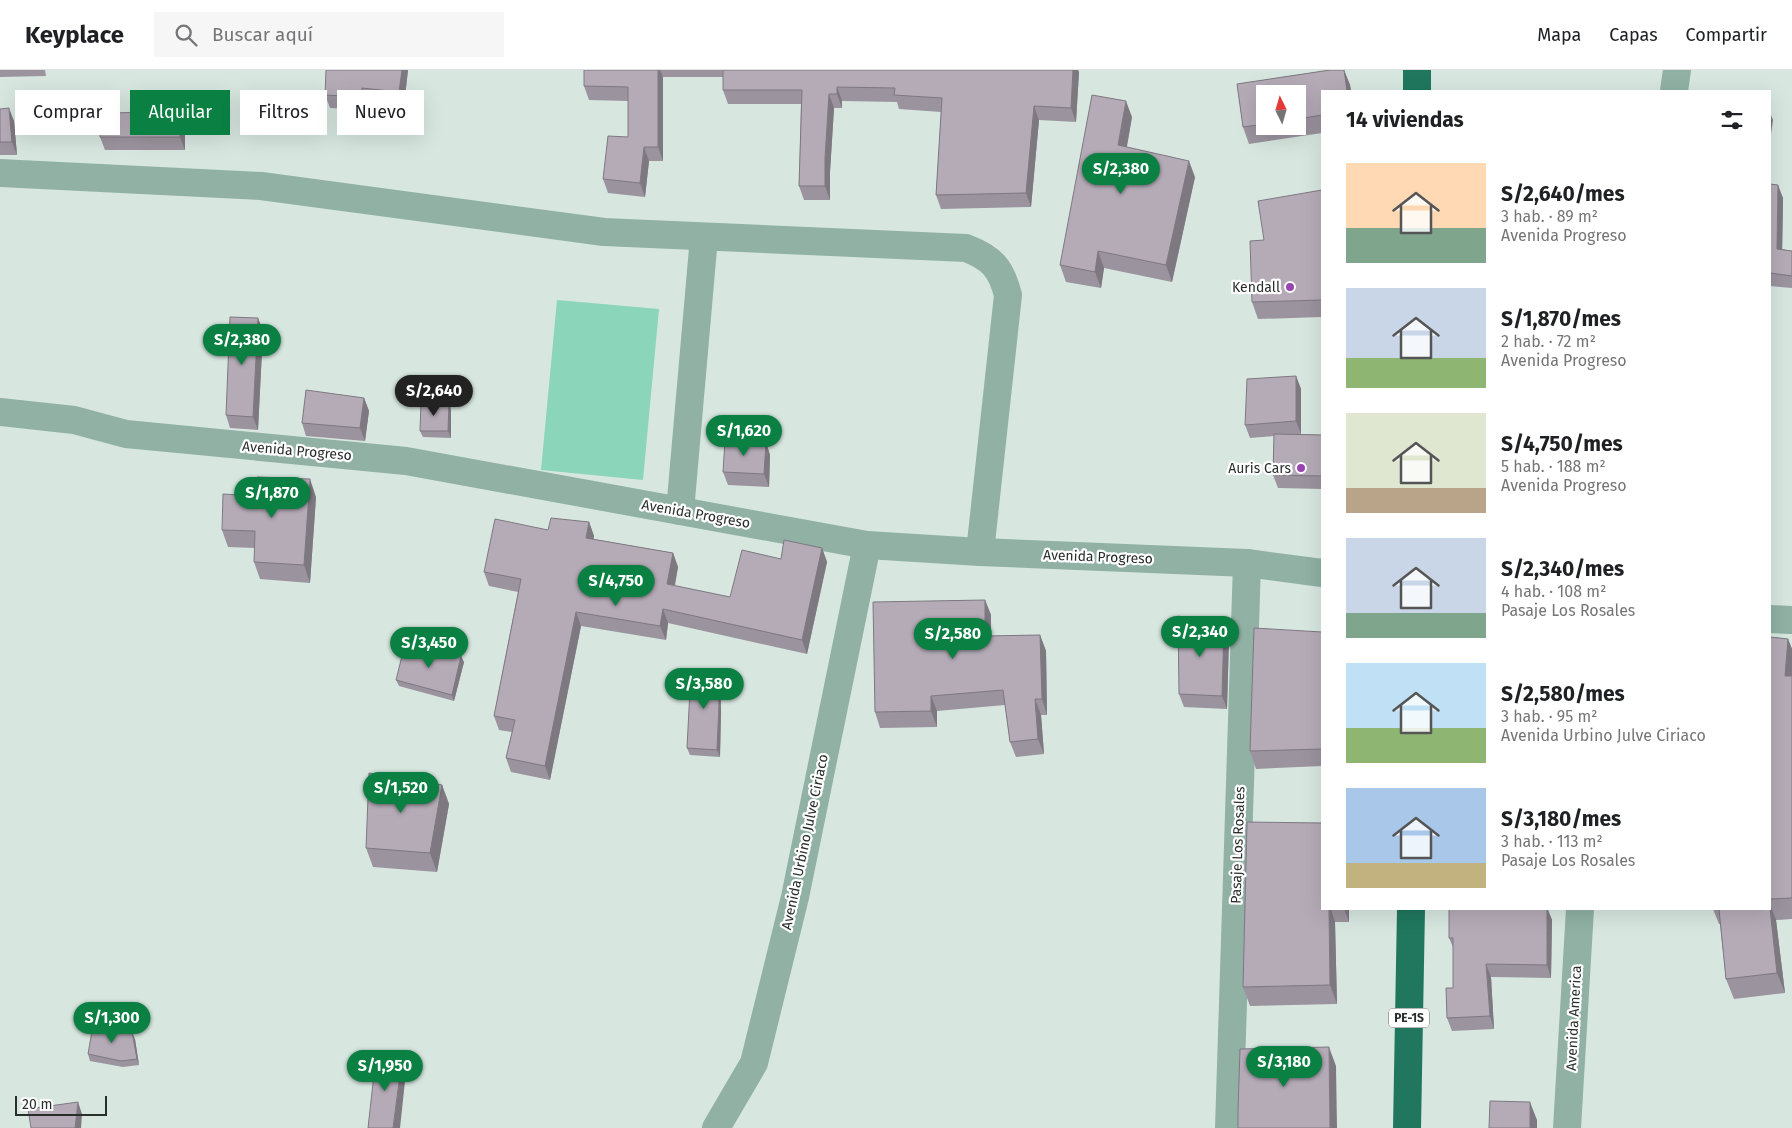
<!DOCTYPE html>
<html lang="es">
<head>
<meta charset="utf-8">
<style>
  body { margin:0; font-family:"Fira Sans",sans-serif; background:#f6f6f6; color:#202124; height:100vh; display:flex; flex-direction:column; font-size:19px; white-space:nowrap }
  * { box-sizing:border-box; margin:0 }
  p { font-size:16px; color:#757577 }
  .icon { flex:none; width:28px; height:28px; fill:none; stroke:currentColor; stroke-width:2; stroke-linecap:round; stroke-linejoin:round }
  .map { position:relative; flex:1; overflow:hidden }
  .side { position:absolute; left:1321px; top:20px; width:450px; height:820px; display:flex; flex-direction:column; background:#fff; border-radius:0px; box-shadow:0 5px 20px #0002 }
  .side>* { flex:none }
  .guide { position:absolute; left:15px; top:20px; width:475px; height:45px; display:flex; gap:10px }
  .needle { width:32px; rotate:355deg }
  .buttons { position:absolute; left:1256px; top:15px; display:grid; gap:10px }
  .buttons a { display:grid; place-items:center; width:50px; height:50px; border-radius:0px; background:#fff; box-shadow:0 5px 20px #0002; font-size:25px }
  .scale { position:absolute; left:15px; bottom:12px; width:92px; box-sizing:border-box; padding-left:5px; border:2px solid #282e2c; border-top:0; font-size:14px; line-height:18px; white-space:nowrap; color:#282e2c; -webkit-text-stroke:4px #fff; paint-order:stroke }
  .price { position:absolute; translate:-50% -42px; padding:0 11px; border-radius:18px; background:#0b8043; color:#fff; font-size:16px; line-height:32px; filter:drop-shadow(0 1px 2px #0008) }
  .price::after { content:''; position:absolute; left:50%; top:30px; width:15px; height:11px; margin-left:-8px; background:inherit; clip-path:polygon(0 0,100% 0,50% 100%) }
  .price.current { background:#222; color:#fff }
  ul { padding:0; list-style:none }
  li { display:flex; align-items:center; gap:15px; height:125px; padding:0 25px }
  li span { display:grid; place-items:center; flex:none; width:140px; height:100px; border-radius:0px; color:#555 }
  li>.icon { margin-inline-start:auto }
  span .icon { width:60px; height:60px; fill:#fffc; stroke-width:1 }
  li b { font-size:21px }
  h2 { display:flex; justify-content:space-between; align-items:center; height:60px; padding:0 25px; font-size:21px }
  .tag { padding:0 18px; border-radius:0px; background:#fff; box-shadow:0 5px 20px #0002; font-size:18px; line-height:45px }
  .tag.current { background:#0b8043; color:#fff }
  header { display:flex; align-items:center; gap:30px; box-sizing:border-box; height:70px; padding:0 25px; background:#fff; border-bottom:1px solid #e0e0e0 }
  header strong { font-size:24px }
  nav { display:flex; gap:28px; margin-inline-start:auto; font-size:18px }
  .search { width:350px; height:45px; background:#f6f6f6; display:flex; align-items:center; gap:12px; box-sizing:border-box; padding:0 18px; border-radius:0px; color:#757577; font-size:19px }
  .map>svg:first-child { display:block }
  .green { fill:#8bd5ba }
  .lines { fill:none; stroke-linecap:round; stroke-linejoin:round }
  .minor { stroke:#90b1a4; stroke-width:28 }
  .highway { stroke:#20775e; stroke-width:28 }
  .wall { fill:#9b939d; fill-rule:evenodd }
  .shaded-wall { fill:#7e7880 }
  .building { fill:#b4abb7; stroke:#7e7880 }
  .poi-dot { fill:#9a44b2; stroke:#fff; stroke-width:2 }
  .labels { text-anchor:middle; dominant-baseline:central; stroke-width:4.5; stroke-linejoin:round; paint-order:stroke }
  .shield { fill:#fff; stroke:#686d6b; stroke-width:1 }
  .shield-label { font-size:12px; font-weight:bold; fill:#282e2c }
  .poi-label { font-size:14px; fill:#282e2c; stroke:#fff; text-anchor:end }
  .street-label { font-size:14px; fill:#282e2c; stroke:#fff }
</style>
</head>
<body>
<header>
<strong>Keyplace</strong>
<div class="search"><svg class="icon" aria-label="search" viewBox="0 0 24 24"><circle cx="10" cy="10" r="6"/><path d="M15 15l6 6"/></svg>Buscar aquí</div>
<nav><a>Mapa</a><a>Capas</a><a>Compartir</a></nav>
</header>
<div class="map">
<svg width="1792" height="1058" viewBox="0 0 1792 1058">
  <rect width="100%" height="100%" fill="#d7e7e0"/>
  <polygon class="green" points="557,230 659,239 643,410 541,400"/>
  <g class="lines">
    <g class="minor">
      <polyline points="1674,21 1677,0"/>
      <path d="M0 103 261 116 604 162 966 178C992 188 1001 198 1008 225L980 482"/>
      <polyline points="0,342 74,350 126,364 406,391 867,475 980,482 1247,493 1322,503"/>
      <polyline points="680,441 704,167"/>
      <polyline points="1770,549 1792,550"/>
      <polyline points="716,1058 754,993 795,827 867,475"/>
      <polyline points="1229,1058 1247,493"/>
      <polyline points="1567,1058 1580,839"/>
    </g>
    <g class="highway">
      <polyline points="1417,0 1417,21"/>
      <polyline points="1407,1058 1411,839"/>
    </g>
  </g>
  <g class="wall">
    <polygon points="0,0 45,0 46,6 0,7"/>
    <polygon points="408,0 404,35 367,31 367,40 330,38 325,25"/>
    <polygon points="584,0 1078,0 1079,2 1076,52 1039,50 1031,137 941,139 936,125 941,42 899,39 897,32 842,31 842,38 834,38 830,102 830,130 804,130 799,116 801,34 728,34 723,20 723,7 663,7 663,91 649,91 645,127 608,123 603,109 628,67 628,31 589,30 584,16"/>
    <path d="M1330 0H1344L1350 15 1351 21H1322V63L1249 74 1243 57 1237 14ZM1265 24H1298V56H1265Z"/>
    <polygon points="0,39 14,51 17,85 0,85"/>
    <polygon points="1132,47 1127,77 1195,107 1172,212 1104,198 1101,218 1066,212 1060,195"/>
    <polygon points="185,55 185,80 105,80 100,67"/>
    <polygon points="1770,114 1783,128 1782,179 1792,181 1792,218 1770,216"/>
    <polygon points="1322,120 1322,247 1258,249 1252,232 1264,170"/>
    <polygon points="258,248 263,261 258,360 230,358 226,345"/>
    <polygon points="1296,306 1301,319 1301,364 1291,364 1322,365 1322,419 1278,418 1273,405 1274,366 1250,368 1245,355"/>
    <polygon points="364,328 369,341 365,371 306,366 302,353"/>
    <polygon points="449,333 451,340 451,368 423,367 420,361"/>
    <polygon points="766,372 770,385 769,417 728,415 723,402"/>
    <polygon points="256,426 316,427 310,513 260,509 254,492 255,478 228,477 222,460"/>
    <polygon points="589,452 594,466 593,469 673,483 678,497 675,516 730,527 781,489 822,478 827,492 807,584 668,553 666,570 581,556 550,710 511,702 506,688 512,662 499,660 494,646 518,522 489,516 484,502 548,460"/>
    <polygon points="985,530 991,545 991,566 1040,565 1046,581 1047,645 1041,645 1044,684 1016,687 1010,672 1005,635 937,641 937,657 880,658 875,642"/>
    <polygon points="1322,562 1322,696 1256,699 1250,681"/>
    <polygon points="1770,567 1788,569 1792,579 1792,849 1776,850 1785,923 1734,929 1726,909 1720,854 1719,854 1713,839 1770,839"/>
    <polygon points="1229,569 1227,639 1184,637 1179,624"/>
    <polygon points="464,592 454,631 399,616 396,610"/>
    <polygon points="720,606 721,641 720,687 690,685 687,678"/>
    <polygon points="442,715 449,734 437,802 373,797 366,778"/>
    <polygon points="1322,839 1349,839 1349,852 1335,852 1337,934 1250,936 1243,917"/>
    <polygon points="1449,839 1548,839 1552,850 1551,908 1491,907 1494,959 1452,961 1447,948 1453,918 1453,877 1449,868"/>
    <polygon points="135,969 139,995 123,997 90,991 88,984"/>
  </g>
  <g class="shaded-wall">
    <polygon points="402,0 408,0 404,35 399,22"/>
    <polygon points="658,0 660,0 663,7 663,91 658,77"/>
    <polygon points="1073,0 1078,0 1079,2 1076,52 1071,38"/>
    <polygon points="1344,0 1350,15 1351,21 1347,21"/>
    <polygon points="837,17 842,31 842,38 837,24"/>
    <polygon points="362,18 367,31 367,40 362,27"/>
    <polygon points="829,24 834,38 830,102 830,130 825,116 825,88"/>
    <polygon points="1126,31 1132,47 1124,91 1118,75"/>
    <polygon points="1034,36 1039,50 1031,137 1026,123"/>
    <polygon points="9,38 14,51 17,85 12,72"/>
    <polygon points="180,42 185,55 185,80 180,67"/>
    <polygon points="1770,43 1773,50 1770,71"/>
    <polygon points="644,77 649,91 645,127 640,113"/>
    <polygon points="1189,91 1195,107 1172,212 1166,195"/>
    <polygon points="1778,115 1783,128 1782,192 1777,179"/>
    <polygon points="1098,181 1104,198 1101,218 1095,202"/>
    <polygon points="258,248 263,261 258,360 253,347"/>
    <polygon points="1296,306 1301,319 1301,364 1296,351"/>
    <polygon points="364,328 369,341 365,371 360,358"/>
    <polygon points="449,333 451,340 451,368 448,361"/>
    <polygon points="766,372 770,385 769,417 764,404"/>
    <polygon points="310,409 316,427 310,513 304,495"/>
    <polygon points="589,452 594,466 592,482 586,468"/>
    <polygon points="822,478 827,492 807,584 802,570"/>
    <polygon points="673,483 678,497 672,528 667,514"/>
    <polygon points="985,530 991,545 990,582 985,566"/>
    <polygon points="663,539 668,553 666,570 660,556"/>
    <polygon points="576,542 581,556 550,710 545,696"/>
    <polygon points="1224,556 1229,569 1227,639 1222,626"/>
    <polygon points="1040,565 1046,581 1047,645 1042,629"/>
    <polygon points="1788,569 1792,579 1792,624 1785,606"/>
    <polygon points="461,586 464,592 454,631 452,625"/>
    <polygon points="718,599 720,606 721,641 720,687 717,680"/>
    <polygon points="931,626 937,641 937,657 931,641"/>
    <polygon points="1035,629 1041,645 1044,684 1038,669"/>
    <polygon points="442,715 449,734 437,802 430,783"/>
    <polygon points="1770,834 1776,850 1785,923 1777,903 1770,839"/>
    <polygon points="1329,839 1331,839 1335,852 1337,934 1330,915"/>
    <polygon points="1344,839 1349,839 1349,852"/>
    <polygon points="1547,839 1552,850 1551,908 1547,895"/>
    <polygon points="1486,894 1491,907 1494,959 1490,946"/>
    <polygon points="132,962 135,969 139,995 137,989"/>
    <polygon points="1329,977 1336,996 1337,1058 1330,1058"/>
    <polygon points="402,989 406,1002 400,1058 393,1058"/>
    <polygon points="78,1032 82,1044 81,1058 75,1058"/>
    <polygon points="1530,1032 1537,1050 1537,1058 1530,1058"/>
  </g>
  <g class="building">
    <polygon points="326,0 402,0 399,22 362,18 362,27 325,25"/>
    <polygon points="584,0 658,0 658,77 644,77 640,113 603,109 608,66 628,67 628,17 584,16"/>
    <polygon points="723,0 1073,0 1071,38 1034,36 1026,123 936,125 942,28 894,25 895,18 837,17 837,24 829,24 825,88 825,116 799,116 802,20 723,20"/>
    <polygon points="1330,0 1344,0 1347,21 1322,21 1322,45 1298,49 1298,24 1265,24 1265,54 1243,57 1237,14"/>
    <polygon points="1092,25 1126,31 1118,75 1189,91 1166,195 1098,181 1095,202 1060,195"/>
    <polygon points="9,38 12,72 0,72 0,39"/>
    <polygon points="180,42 180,67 100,67 100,43"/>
    <polygon points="1770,114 1778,115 1777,179 1792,181 1792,206 1770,203"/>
    <polygon points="1322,120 1322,230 1252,232 1250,171 1264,170 1258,131"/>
    <polygon points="230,247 258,248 253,347 226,345"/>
    <polygon points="1296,306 1296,351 1245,355 1247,309"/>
    <polygon points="306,320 364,328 360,358 302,353"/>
    <polygon points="421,333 449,333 448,361 420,361"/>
    <polygon points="1274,364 1322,365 1322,406 1273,405"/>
    <polygon points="725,370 766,372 764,404 723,402"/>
    <polygon points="257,407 310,409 304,495 254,492 255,461 222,460 223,424 256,426"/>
    <polygon points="551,448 589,452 586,468 673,483 667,514 730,527 742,480 781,489 784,470 822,478 802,570 663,539 660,556 576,542 545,696 506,688 515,650 494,646 521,509 484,502 495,449 548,460"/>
    <polygon points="985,530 985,566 1040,565 1042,629 1035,629 1038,669 1010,672 1003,620 931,626 931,641 875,642 873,532"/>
    <polygon points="1178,546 1224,556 1222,626 1179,624"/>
    <polygon points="1254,558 1322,562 1322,679 1250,681"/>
    <polygon points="1770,567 1788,569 1785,606 1792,606 1792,828 1770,829"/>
    <polygon points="405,574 461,586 452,625 396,610"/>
    <polygon points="718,599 719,635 717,680 687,678 691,600"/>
    <polygon points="369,703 442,715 430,783 366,778"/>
    <polygon points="1247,752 1322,753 1322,839 1329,839 1330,915 1243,917"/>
    <polygon points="1449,839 1547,839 1547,895 1486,894 1490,946 1447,948 1446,918 1453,918 1453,868 1449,868"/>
    <polygon points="1719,839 1770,839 1777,903 1726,909"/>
    <polygon points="93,955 132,962 137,989 121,991 88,984"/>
    <polygon points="1329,977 1330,1058 1238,1058 1238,1040 1240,979"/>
    <polygon points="376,986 402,989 393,1058 368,1058"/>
    <polygon points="1490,1031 1530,1032 1530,1058 1489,1058"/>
    <polygon points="78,1032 75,1058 31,1058 28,1039"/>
  </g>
  <g class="poi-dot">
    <circle cx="1290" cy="217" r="5"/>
    <circle cx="1301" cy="398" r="5"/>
  </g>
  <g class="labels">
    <rect class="shield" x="1389" y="938.5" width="40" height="19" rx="4"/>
    <g class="shield-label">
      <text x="1409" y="948">PE-1S</text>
    </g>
    <g class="poi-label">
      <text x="1280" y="217">Kendall</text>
      <text x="1291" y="398">Auris Cars</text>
    </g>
    <g class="street-label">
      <text transform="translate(297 381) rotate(5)">Avenida Progreso</text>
      <text transform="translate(696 444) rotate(10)">Avenida Progreso</text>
      <text transform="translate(1098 487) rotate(2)">Avenida Progreso</text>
      <text transform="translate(805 772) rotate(-78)">Avenida Urbino Julve Ciriaco</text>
      <text transform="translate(1238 775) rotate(-88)">Pasaje Los Rosales</text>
      <text transform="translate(1574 948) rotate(-87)">Avenida America</text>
    </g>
  </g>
</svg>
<div class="buttons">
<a><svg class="needle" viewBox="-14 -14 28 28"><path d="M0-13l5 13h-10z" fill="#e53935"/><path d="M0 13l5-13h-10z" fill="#757577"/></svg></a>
</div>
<div class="scale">20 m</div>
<b class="price" style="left:1121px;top:125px">S/2,380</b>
<b class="price" style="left:242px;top:296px">S/2,380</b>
<b class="price current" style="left:434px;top:347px">S/2,640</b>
<b class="price" style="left:744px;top:387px">S/1,620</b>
<b class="price" style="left:272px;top:449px">S/1,870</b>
<b class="price" style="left:616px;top:537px">S/4,750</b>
<b class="price" style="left:1200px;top:588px">S/2,340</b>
<b class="price" style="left:953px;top:590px">S/2,580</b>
<b class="price" style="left:429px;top:599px">S/3,450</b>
<b class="price" style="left:704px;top:640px">S/3,580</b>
<b class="price" style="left:401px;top:744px">S/1,520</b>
<b class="price" style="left:112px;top:974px">S/1,300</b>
<b class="price" style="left:1284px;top:1018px">S/3,180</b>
<b class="price" style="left:385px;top:1022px">S/1,950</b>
<div class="guide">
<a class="tag">Comprar</a>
<a class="tag current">Alquilar</a>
<a class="tag">Filtros</a>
<a class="tag">Nuevo</a>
</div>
<section class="side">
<h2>14 viviendas<svg class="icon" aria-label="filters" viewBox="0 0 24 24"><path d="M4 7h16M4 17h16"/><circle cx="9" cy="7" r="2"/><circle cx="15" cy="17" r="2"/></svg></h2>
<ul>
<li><span style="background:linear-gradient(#ffd9b3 65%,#7fa58c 0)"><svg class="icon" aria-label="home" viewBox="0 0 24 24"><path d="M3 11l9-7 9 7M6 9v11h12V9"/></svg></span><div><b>S/2,640/mes</b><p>3 hab. · 89 m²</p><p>Avenida Progreso</p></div></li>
<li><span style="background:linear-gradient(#c9d6e8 70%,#8fb573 0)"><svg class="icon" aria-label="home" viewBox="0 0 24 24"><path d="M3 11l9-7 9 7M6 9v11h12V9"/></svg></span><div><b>S/1,870/mes</b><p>2 hab. · 72 m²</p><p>Avenida Progreso</p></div></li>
<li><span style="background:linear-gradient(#dfe7d0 75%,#b9a48a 0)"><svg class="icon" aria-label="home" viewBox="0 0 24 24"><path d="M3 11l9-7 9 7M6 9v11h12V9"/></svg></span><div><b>S/4,750/mes</b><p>5 hab. · 188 m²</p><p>Avenida Progreso</p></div></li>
<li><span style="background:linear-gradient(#c9d6e8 75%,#7fa58c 0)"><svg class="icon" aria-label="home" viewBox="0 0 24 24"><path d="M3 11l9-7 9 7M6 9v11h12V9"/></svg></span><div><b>S/2,340/mes</b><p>4 hab. · 108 m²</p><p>Pasaje Los Rosales</p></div></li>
<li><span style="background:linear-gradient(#bfe0f5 65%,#8fb573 0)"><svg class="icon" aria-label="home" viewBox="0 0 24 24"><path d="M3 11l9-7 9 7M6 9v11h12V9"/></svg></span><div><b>S/2,580/mes</b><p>3 hab. · 95 m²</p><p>Avenida Urbino Julve Ciriaco</p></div></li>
<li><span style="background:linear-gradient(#a9c7e8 75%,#c2b280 0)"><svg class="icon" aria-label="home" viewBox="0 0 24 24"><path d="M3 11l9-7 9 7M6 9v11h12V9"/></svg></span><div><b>S/3,180/mes</b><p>3 hab. · 113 m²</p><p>Pasaje Los Rosales</p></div></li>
</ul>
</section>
</div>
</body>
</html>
